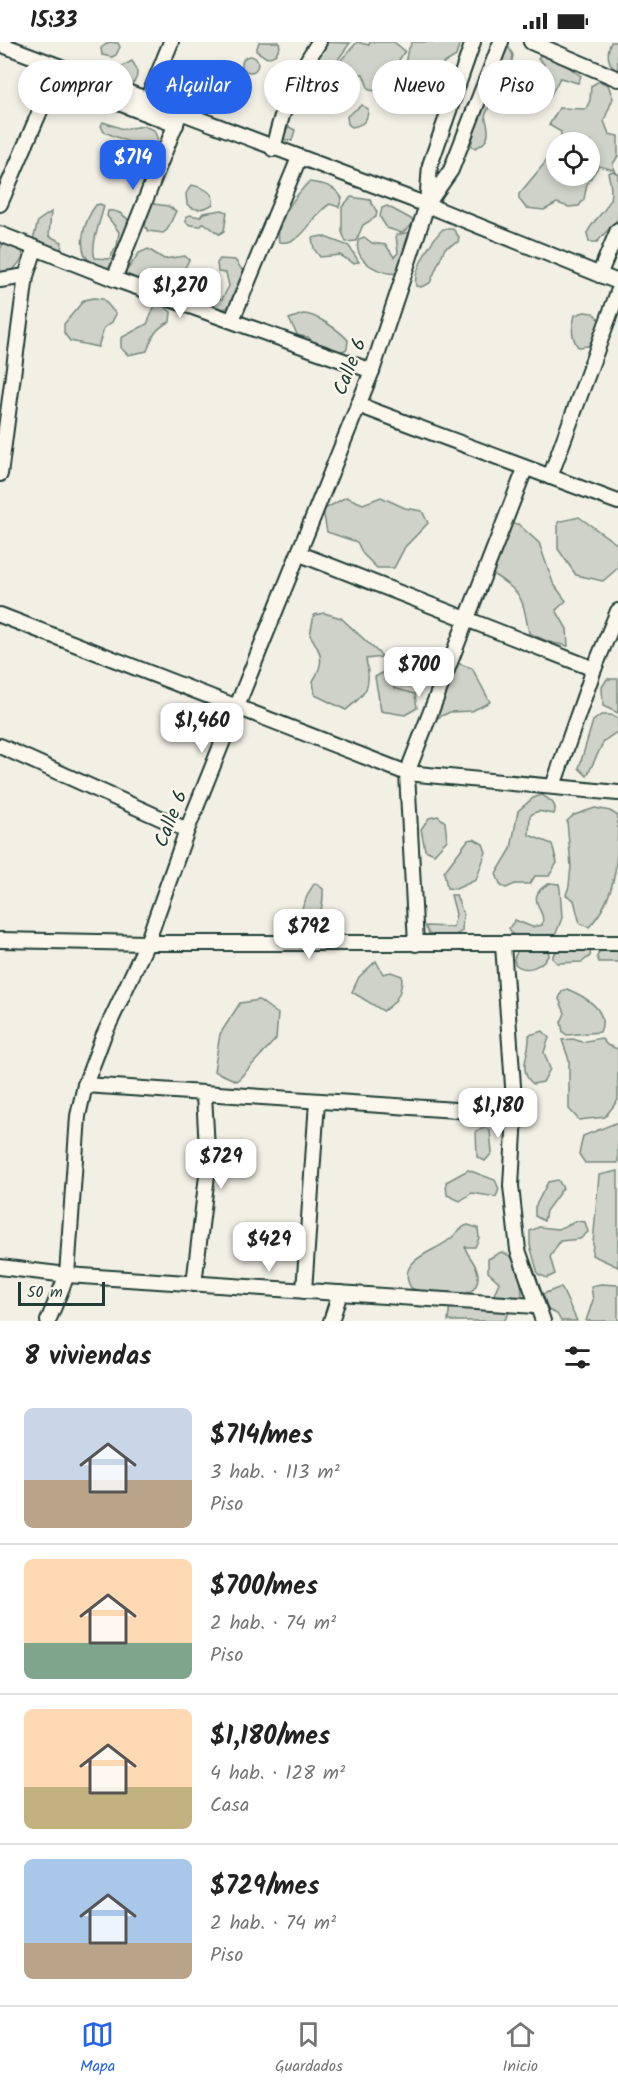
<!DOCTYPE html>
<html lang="es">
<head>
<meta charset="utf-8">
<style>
  body { margin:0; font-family:Kalam,sans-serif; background:#f2f2f2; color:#222; height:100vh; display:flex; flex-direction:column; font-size:22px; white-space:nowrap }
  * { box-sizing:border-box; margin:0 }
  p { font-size:20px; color:#767676 }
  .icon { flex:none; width:33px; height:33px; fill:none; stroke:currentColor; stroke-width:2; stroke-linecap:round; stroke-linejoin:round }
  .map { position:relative; height:1279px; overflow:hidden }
  .drawer { display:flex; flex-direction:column; background:#fff; flex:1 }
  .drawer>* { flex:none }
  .banner { position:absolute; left:18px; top:18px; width:582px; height:54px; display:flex; gap:12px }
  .fabs { position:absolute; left:546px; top:90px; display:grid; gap:12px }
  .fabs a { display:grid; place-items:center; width:54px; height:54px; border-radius:50%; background:#fff; box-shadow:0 3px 9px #0003; font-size:30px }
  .scale { position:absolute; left:18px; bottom:15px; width:87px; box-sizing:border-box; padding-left:6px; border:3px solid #1f3d34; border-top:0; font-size:16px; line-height:21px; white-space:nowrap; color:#1f3d34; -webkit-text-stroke:4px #fbf7ec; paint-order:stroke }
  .price { position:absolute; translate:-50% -51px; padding:0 14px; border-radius:12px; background:#fff; color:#222; font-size:20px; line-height:39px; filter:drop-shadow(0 2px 3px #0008) }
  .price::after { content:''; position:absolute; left:50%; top:36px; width:18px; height:14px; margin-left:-9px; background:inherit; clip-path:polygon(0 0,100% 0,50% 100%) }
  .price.active { background:#2563eb; color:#fff }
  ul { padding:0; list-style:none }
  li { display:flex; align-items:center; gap:18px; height:150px; padding:0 24px }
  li+li { border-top:2px solid #e0e0e0 }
  li span { display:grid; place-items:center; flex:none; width:168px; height:120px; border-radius:9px; color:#555 }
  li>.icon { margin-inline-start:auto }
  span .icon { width:72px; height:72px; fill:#fffc; stroke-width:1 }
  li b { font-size:26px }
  h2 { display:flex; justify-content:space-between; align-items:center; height:72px; padding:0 24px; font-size:26px }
  .tag { padding:0 21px; border-radius:27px; background:#fff; box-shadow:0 3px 9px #0003; font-size:21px; line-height:54px }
  .tag.active { background:#2563eb; color:#fff }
  .status { display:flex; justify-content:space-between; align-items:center; height:42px; padding:0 30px; background:#fff; direction:ltr }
  .status svg { height:16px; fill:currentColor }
  .dock { display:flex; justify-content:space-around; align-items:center; height:84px; border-top:2px solid #e0e0e0; background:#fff; font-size:16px; color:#767676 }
  .dock a { display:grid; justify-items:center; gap:3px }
  .dock .active { color:#2563eb }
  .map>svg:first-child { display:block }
  .green { fill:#cfd2c8; stroke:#77887e; stroke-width:1.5 }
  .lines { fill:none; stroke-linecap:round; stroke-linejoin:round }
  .minor-casing { stroke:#1f3d34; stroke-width:18 }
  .minor { stroke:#fbf7ec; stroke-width:14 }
  .labels { text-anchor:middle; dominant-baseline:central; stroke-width:4.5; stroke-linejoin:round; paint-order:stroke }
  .street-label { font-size:20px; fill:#1f3d34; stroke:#fbf7ec }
</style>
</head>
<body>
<div class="status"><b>15:33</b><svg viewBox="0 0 49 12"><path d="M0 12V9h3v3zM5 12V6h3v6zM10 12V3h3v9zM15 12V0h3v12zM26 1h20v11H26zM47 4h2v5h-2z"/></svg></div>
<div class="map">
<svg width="618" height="1279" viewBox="0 0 618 1279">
  <rect width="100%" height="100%" fill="#f2f0e5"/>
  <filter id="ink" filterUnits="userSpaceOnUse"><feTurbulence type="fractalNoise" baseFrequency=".0167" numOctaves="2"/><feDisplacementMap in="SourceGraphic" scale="12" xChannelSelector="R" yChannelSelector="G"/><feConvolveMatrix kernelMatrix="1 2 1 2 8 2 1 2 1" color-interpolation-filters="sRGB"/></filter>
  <g filter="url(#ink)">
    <g class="green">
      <polygon points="109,0 118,1 120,5 116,13 112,15 102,13 101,6"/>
      <polygon points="259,0 279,0 280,5 275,13 267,16 256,9"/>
      <polygon points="319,0 350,1 335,22 327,21 313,34 307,27 306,16 324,7"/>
      <polygon points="357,0 369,3 370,0 394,0 405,9 389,33 390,42 376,49 369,48 363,32 348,33 341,28 341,18"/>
      <polygon points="412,0 460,0 456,14 438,25 448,27 449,36 444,46 430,37 432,30 417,26 412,33 404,30 407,11"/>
      <path d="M611 0H618V30C607 22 606 12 611 0Z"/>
      <path d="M508 4 513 13 507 48 520 55 517 58 495 52 485 74C489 87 492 100 475 106L471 103 479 71 486 53 498 37 500 22Z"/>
      <polygon points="542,12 560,19 581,34 578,41 560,36 548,58 530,53 530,43 522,38 523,33 538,34 544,22 538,16"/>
      <circle cx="250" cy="22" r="8"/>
      <path d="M132 19C140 30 139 40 125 46L118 41 111 30Z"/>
      <polygon points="599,39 608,43 613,56 604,79 609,92 618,94 618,114 613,122 614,128 599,124 587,142 584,157 579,164 569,165 557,161 544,168 526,166 519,157 519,152 544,122 554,105 556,104 556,134 590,134 590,100 561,100 561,90 549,83 559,66 586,67 590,58 591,44"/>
      <polygon points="227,48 237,48 244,58 235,66 224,64 217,57"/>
      <path d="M362 63 368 67C368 79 363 83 352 85L348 82 347 74Z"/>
      <path d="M103 80 123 87 144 84 154 88C164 109 159 121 142 136L137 135C139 124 153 117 144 106L104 90 101 84Z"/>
      <polygon points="287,84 295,88 292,99 286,98 281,93"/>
      <path d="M613 129 618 132V177L597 200H589L587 191C601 165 618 167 608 131Z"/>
      <path d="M309 140C323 142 334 143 342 156L339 165 330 162C310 173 305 204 279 200 275 180 295 154 309 140Z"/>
      <path d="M191 143C202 145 215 149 213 162 205 167 194 170 187 162L186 152Z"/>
      <polygon points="351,155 370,158 377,170 376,175 363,183 356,199 346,200 342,190 342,165"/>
      <path d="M100 162 104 164C101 177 90 204 95 216L109 217 117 204 119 190 107 174 108 169C117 167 128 175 131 183 125 195 120 216 109 225 105 229 101 227 97 224 73 214 83 179 96 163Z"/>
      <polygon points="154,162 168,164 176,169 167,188 163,191 148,189 145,184 150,165"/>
      <polygon points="387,164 413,178 413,182 402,191 387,186 380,175 382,166"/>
      <polygon points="222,168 227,170 224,189 219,192 204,181 201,184 190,183 186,180 186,175 190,173 200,175 203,171"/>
      <polygon points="51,170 49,194 62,200 61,209 33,198 38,179"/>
      <path d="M443 187H453L459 195 458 200 445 206 430 241 421 245 416 244C412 230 432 197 443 187Z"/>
      <path d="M410 190 414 191 400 231C383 235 350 218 359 197L364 195 372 201 386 203 394 215 398 211 396 193Z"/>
      <polygon points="322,194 349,204 359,220 353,221 340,213 320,215 314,207 312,196"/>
      <polygon points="4,200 22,206 23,216 14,227 0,236 0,207"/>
      <polygon points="148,207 164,217 185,214 189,218 173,249 155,246 125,231 139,211"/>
      <path d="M220 217 235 218 243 229C233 252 239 276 204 264L203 255 222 257 229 244 226 231 218 230 217 221Z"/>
      <polygon points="93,256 103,257 116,272 112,280 104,286 98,305 70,299 64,291 64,282 84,258"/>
      <path d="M155 264H164L171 270 170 280C155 286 152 295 147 309L128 313 121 306V296L147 282Z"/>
      <path d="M584 270 593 271 600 278 599 288 588 304 578 305C570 293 572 286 575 273Z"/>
      <path d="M303 272C316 272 339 288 348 298L347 307C334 315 316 305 308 295L298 294 289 277Z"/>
      <polygon points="346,455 363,462 381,455 405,466 422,469 428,481 405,505 394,526 377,526 363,512 357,500 327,490 323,468"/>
      <polygon points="579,475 618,503 618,526 603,539 576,533 558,507 558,480"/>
      <path d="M498 481 518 482 539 501 553 541 566 559 556 568 567 587 568 604 549 600 529 591C522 556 524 552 494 533L491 501Z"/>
      <path d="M324 571 341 576 383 615 366 617C372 645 367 651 346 668L315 653 313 639C325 620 322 611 310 593L314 573Z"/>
      <polygon points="457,621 472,626 490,660 472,669 450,670 437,676 427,668 431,644 439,625"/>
      <polygon points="386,629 395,637 394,646 415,652 417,666 405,673 381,669 375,635"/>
      <polygon points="607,637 618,637 618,671 603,664 602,645"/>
      <polygon points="601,673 611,673 618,677 618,689 604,699 587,734 579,726 593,679"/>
      <path d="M542 753C550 758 558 762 554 772 544 772 539 765 530 774L529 793 552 802 557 821 549 834H535L530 842H515L506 846 501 844 496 832 511 807 518 769 533 756Z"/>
      <path d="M595 766 610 769 618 774C618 815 618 854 589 885L580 882 574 858 566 853 569 844 571 824 567 779 574 773Z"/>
      <polygon points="438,774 445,780 447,798 434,812 425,808 421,787 429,776"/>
      <polygon points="474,797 483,802 486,810 476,838 456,847 447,846 444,830 468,798"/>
      <path d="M315 841 323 847C324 864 320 877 306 887L298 882C298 874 309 847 315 841Z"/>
      <path d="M550 841 559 842 560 847 562 876 555 894 514 895 509 886 515 878 532 885 542 883C548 868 521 856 550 841Z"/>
      <path d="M451 853H456L463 871 462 889C455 895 437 896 429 892L425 884 453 885 456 872Z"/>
      <polygon points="618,904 618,920 599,920 597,915 600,907"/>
      <polygon points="591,905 590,914 582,920 557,921 553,917 553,913 560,906"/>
      <path d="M518 907 548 908 549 913C541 924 527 932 515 922L514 917Z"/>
      <path d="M376 919 383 932 391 930 402 934C402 950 397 961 383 969L352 950 359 935Z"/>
      <path d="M567 947C584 954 610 968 600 990L567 993 563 990 561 980 565 971 559 957 562 949Z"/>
      <polygon points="259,958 278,972 276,997 237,1039 214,1029 220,992 240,961"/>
      <path d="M543 989 549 996 544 1010 550 1027 543 1040 533 1042C516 1028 531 1010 529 993Z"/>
      <polygon points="601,996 607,1003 618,1007 618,1058 605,1075 579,1078 569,1067 569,1018 562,998 573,997 582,1000"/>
      <polygon points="618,1080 618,1121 585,1121 579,1112 583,1094"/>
      <polygon points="485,1086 490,1088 492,1111 485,1119 477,1115 476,1089"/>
      <polygon points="468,1128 495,1138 499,1147 496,1155 472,1151 460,1159 447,1153 446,1140"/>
      <polygon points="618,1129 618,1225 592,1213 599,1133"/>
      <polygon points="558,1138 563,1146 546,1169 544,1179 535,1174 535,1165 548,1140"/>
      <polygon points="576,1179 585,1180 588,1190 580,1197 560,1199 550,1215 555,1232 547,1236 538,1232 530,1203 530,1189 539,1185 558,1187"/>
      <path d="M468 1183 478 1186 479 1196 475 1205H465C467 1215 478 1221 478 1234 478 1264 428 1254 411 1246 395 1217 434 1211 450 1197 457 1192 459 1185 468 1183Z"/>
      <path d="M501 1210C521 1215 521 1235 522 1253 515 1258 502 1259 494 1253L499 1240 488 1230V1217Z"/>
      <polygon points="601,1242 618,1243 618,1279 586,1279 593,1258 591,1244"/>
      <polygon points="561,1245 577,1279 561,1279 557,1272 548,1268 543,1252"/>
      <polygon points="450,1262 506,1267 509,1271 504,1279 448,1279"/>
    </g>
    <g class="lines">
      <defs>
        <g id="minor">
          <polyline points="531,0 618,37"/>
          <polyline points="0,2 427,163 618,240"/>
          <polyline points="54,36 176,83"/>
          <polyline points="147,59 171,0"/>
          <path d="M273 107C284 61 293 39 319 0"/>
          <polyline points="428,161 451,128 501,0"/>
          <polyline points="0,162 59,25"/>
          <polyline points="0,192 114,237 372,329"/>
          <polyline points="599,233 618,188"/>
          <polyline points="114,237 180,71"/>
          <polyline points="0,238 26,234"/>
          <polyline points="232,278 299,116"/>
          <polyline points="358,363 618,460"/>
          <polyline points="0,432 26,234 35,207"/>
          <polyline points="550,435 618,250"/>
          <polyline points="300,512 594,627"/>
          <polyline points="0,573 407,731 618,751"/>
          <polyline points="0,704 187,788"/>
          <polyline points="553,744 594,627 618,569"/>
          <polyline points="0,898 147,901 618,901"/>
          <polyline points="416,902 407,731 525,427"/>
          <polyline points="503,903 515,1072 511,1144 518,1208 543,1279"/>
          <polyline points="85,1043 515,1072"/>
          <polyline points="0,1225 67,1233 535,1264"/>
          <polyline points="194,1242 208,1125 204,1053"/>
          <polyline points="304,1249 317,1060"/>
          <polyline points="48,1279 67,1233 78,1074 85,1043 103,995 147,901 187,788 372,329 427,163 430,123 473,0"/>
          <polyline points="331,1279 340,1251"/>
        </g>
      </defs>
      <use href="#minor" class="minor-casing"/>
      <use href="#minor" class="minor"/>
    </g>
  </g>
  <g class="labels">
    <g class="street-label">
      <text transform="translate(351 325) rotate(-69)">Calle 6</text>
      <text transform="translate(172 777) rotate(-69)">Calle 6</text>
    </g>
  </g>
</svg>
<div class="fabs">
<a><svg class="icon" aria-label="locate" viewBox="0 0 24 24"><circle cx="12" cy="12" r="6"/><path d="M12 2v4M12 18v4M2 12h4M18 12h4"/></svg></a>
</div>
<div class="scale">50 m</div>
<b class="price active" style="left:133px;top:149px">$714</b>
<b class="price" style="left:180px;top:277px">$1,270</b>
<b class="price" style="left:419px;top:656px">$700</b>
<b class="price" style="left:202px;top:712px">$1,460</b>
<b class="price" style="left:309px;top:918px">$792</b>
<b class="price" style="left:498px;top:1097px">$1,180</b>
<b class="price" style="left:221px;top:1148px">$729</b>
<b class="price" style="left:269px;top:1231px">$429</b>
<div class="banner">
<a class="tag">Comprar</a>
<a class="tag active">Alquilar</a>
<a class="tag">Filtros</a>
<a class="tag">Nuevo</a>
<a class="tag">Piso</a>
</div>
</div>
<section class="drawer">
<h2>8 viviendas<svg class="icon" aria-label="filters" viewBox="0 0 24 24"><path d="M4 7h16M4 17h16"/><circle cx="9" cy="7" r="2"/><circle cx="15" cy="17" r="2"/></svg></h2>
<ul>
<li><span style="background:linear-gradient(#c9d6e8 60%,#b9a48a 0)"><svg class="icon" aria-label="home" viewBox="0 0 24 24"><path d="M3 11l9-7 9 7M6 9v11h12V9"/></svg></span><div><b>$714/mes</b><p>3 hab. · 113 m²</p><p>Piso</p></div></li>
<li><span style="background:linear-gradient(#ffd9b3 70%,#7fa58c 0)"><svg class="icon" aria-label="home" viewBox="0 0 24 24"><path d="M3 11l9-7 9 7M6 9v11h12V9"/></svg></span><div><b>$700/mes</b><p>2 hab. · 74 m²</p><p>Piso</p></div></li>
<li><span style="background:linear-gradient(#ffd9b3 65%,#c2b280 0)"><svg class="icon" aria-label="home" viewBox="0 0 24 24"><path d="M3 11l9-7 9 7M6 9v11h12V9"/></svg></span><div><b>$1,180/mes</b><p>4 hab. · 128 m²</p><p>Casa</p></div></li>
<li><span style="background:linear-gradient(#a9c7e8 70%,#b9a48a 0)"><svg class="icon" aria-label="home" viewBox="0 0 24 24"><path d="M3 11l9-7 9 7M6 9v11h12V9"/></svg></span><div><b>$729/mes</b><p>2 hab. · 74 m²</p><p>Piso</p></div></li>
</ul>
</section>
<nav class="dock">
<a class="active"><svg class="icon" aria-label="map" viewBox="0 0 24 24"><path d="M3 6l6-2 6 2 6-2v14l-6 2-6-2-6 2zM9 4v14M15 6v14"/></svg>Mapa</a>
<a><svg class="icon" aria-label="saved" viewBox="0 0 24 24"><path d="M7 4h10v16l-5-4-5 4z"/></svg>Guardados</a>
<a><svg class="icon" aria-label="home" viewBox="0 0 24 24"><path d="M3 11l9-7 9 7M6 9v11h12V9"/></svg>Inicio</a>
</nav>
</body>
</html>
